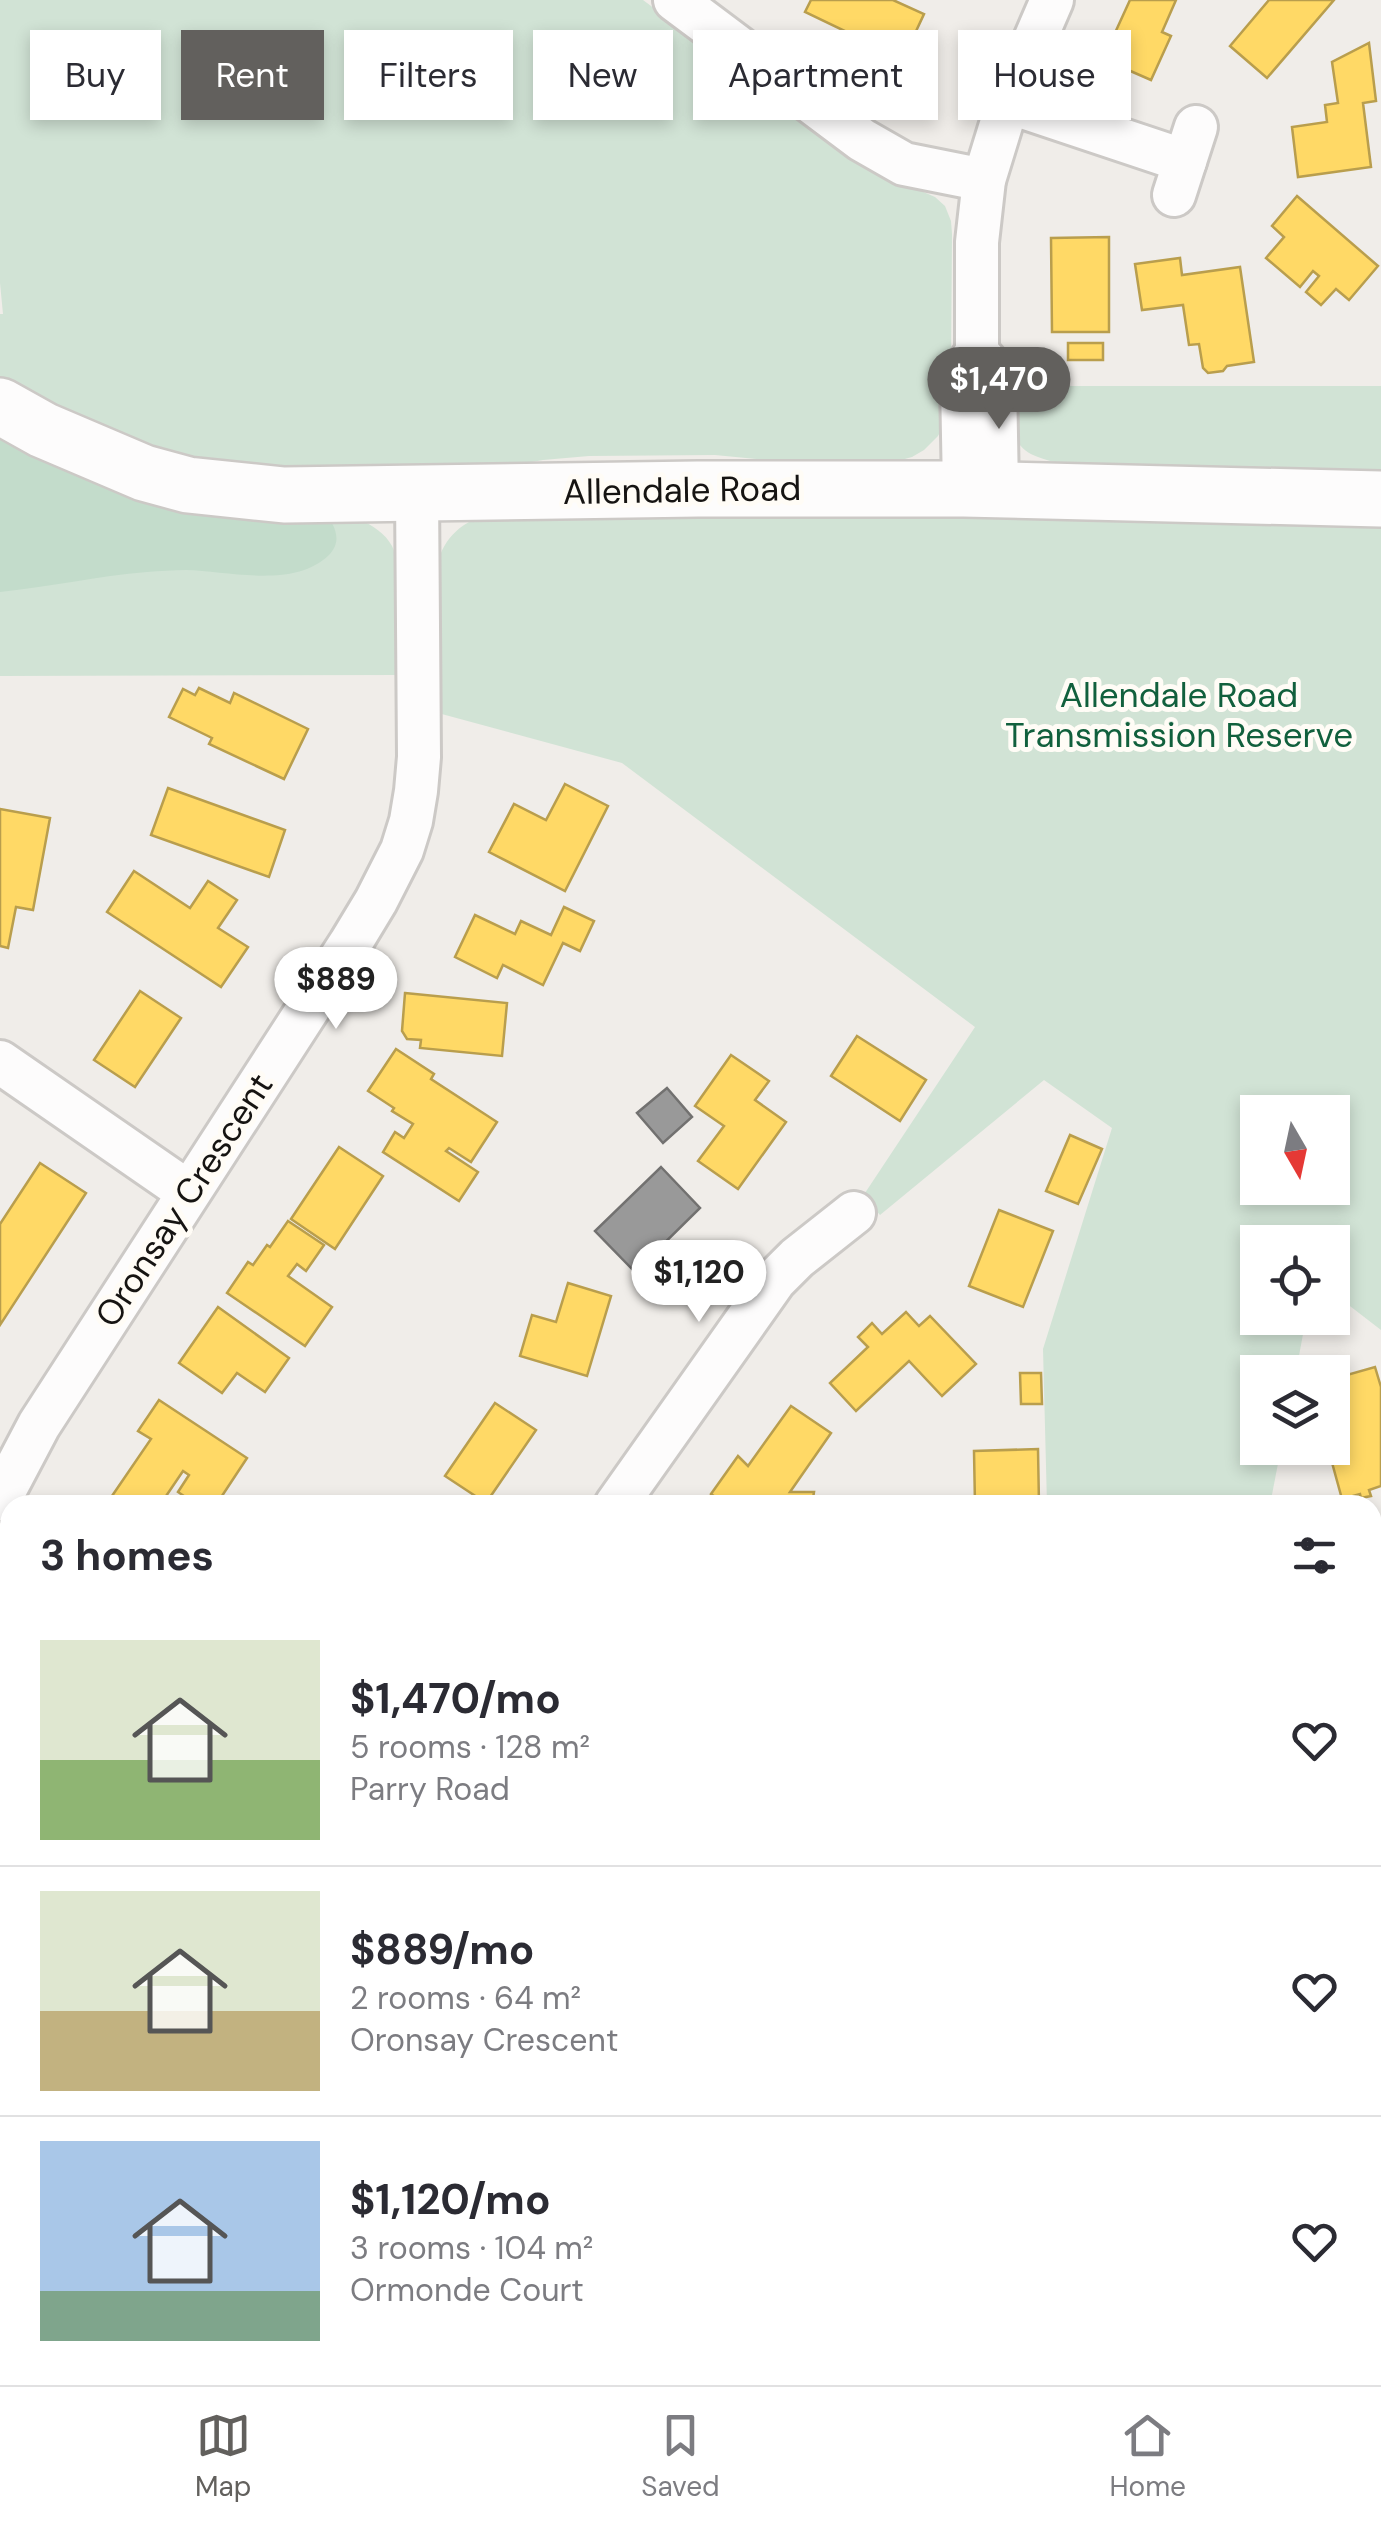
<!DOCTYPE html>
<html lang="en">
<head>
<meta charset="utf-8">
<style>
  body { margin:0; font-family:"DM Sans",sans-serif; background:#f2f2f3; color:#2b2b33; height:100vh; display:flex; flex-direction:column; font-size:38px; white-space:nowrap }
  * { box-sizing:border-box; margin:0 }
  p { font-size:32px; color:#7c7c81 }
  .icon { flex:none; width:55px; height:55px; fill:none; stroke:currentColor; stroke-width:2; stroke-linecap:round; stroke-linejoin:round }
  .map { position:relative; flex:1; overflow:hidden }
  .side { position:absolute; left:0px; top:1495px; width:1382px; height:890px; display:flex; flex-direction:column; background:#fff; border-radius:30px 30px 0 0; box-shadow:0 5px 15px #0003 }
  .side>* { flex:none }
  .hud { position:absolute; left:30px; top:30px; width:1322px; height:90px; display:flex; gap:20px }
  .needle { width:65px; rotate:171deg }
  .buttons { position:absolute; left:1240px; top:1095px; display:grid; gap:20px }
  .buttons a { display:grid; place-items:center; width:110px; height:110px; border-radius:0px; background:#fff; box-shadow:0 5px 15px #0003; font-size:50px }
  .price { position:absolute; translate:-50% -85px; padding:0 22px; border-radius:35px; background:#fff; color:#222; font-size:32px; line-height:65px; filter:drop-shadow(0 2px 5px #0008) }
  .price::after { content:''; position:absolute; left:50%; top:60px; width:30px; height:22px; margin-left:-15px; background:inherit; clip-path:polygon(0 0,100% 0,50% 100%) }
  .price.on { background:#62605d; color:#fff }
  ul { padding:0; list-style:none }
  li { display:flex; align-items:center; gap:30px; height:250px; padding:0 40px }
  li+li { border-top:2px solid #e1e1e2 }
  li span { display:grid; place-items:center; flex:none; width:280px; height:200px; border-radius:0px; color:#555 }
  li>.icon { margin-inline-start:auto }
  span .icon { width:120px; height:120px; fill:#fffc; stroke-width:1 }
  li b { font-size:42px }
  h2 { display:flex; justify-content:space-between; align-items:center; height:120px; padding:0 40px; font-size:42px }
  .chip { padding:0 35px; border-radius:0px; background:#fff; box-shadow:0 5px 15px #0003; font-size:35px; line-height:90px }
  .chip.on { background:#62605d; color:#fff }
  .tab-bar { display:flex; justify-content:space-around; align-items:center; height:140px; border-top:2px solid #e1e1e2; background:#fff; font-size:28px; color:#7c7c81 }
  .tab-bar a { display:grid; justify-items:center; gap:5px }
  .tab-bar .on { color:#62605d }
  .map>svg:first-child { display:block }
  .green { fill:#d1e3d5; fill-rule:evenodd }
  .forest { fill:#c3dccb }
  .homes { fill:#ffd966; stroke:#b99e4d; stroke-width:2.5 }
  .industry { fill:#999; stroke:#727170; stroke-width:2.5 }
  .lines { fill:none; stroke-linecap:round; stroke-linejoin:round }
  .street-casing { stroke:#ccc9c6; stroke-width:48 }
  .secondary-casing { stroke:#ccc9c6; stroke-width:60 }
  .street { stroke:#fdfcfc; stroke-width:42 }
  .secondary { stroke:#fdfcfc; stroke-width:55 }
  .labels { text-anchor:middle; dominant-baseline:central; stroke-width:10; stroke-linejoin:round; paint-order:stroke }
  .street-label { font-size:35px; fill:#161412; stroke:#fffcf6 }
  .park-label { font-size:35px; fill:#11603d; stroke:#fffcf6 }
</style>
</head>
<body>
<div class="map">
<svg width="1381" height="2385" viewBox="0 0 1381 2385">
  <rect width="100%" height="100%" fill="#f0ede9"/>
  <g class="green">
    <polygon points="0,0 643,0 854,158 903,183 935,197 945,206 951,221 952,234 951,363 944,424 938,436 924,450 912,457 894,462 809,464 715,455 589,456 543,460 489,470 324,475 168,458 0,386 0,314 3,314 0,283"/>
    <path d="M1006 386H1381V482L1078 468C1011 452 1016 452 1006 386Z"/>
    <path d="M167 501 361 520C373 526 385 533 392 546 404 569 399 646 399 675L0 676V552Z"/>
    <path d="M492 512 1381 519V1330L1333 1293 1332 1242H1258V1318H1306L1296 1372H1258V1448H1281L1270 1505H1047L1043 1349 1112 1128 1044 1080 880 1215 863 1196 975 1027 622 763 438 713 437 566C444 535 463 522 492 512ZM1258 1112H1332V1188H1258Z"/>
  </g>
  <path class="forest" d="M0 431 326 514C336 527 342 542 329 555 294 589 229 571 186 570 173 570 160 571 147 572 98 576 49 587 0 592Z"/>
  <g class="homes">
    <polygon points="811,0 893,0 924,14 903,59 805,12"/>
    <polygon points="1130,0 1176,0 1162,32 1171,36 1151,80 1103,59"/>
    <polygon points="1269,0 1334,0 1267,78 1230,46"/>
    <polygon points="1369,43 1376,101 1363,103 1371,167 1298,177 1292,127 1327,122 1325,105 1338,103 1332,62"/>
    <polygon points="1297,196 1378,266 1349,300 1336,289 1321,305 1306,292 1319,276 1313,271 1300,287 1266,258 1284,237 1272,226"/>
    <polygon points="1109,237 1109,332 1052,332 1051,238"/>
    <polygon points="1180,258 1182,275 1240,267 1254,362 1227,366 1223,371 1208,373 1203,368 1199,344 1189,345 1183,305 1142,310 1135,264"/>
    <rect x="1068" y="343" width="35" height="17"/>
    <polygon points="199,688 230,703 234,693 308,729 284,779 209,744 212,738 169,717 183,689 195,695"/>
    <polygon points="565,784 608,806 565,891 489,852 514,804 546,820"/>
    <polygon points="168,788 285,830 269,877 151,835"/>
    <polygon points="0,809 50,818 33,910 16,907 8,948 0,946"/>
    <polygon points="134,871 190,908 208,881 237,900 218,928 248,947 221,987 107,912"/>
    <polygon points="564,907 594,921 580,951 563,943 543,985 503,965 497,978 455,957 475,915 515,934 521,921 551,935"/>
    <polygon points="140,991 181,1018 135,1087 94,1060"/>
    <polygon points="405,993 507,1003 502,1056 420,1048 421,1040 407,1039 402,1031"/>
    <polygon points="857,1036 926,1080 900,1121 831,1076"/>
    <polygon points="396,1049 434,1074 431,1079 497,1122 471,1162 449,1148 446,1151 478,1172 459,1201 383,1152 395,1132 404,1138 413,1124 392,1111 394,1108 368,1091"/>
    <polygon points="731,1055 769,1081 755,1100 786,1122 738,1189 698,1161 724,1126 695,1106"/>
    <polygon points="1070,1135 1102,1149 1078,1204 1046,1191"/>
    <polygon points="339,1147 383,1176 335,1249 291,1219"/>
    <polygon points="40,1163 86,1193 0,1325 0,1224"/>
    <polygon points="999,1210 1053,1231 1023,1307 969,1286"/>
    <polygon points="288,1221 324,1245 306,1271 297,1264 288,1276 332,1307 305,1346 227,1293 248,1262 253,1265 267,1245 270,1247"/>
    <polygon points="568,1283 611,1296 587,1376 520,1356 532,1315 556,1322"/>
    <polygon points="218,1307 289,1358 265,1392 237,1373 222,1393 179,1363"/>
    <polygon points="906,1312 919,1326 930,1316 976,1364 942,1396 909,1361 856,1411 830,1383 868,1347 858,1337 872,1323 882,1334"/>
    <polygon points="1375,1367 1381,1387 1381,1486 1369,1490 1371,1496 1361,1498 1360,1494 1342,1499 1328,1448 1332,1448 1332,1389 1339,1388 1336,1378"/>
    <polygon points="1020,1373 1041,1373 1042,1404 1021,1404"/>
    <polygon points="159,1400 247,1458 216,1505 197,1505 178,1492 189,1475 183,1471 160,1505 125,1505 112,1496 151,1439 138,1431"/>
    <polygon points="495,1403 536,1430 486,1503 445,1476"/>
    <polygon points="791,1406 831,1433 790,1492 814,1492 812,1505 726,1505 711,1494 738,1456 748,1466"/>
    <polygon points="1038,1449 1039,1505 975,1505 974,1451"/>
    <polygon points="0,1793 10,1795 10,1842 0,1839"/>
    <polygon points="0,1891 10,1899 10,1958 8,1957 0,1967"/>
  </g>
  <g class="industry">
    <polygon points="667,1088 692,1117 663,1143 637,1113"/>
    <polygon points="661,1167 700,1208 635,1272 595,1231"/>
  </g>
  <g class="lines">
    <defs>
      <g id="street">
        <polyline points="675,0 862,140 904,164 984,180"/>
        <polyline points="1008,102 1185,161"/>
        <polyline points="1174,195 1196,127"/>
        <polyline points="977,352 991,368 995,382 997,489"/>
        <polyline points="964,489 962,382 965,369 977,352 977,242 984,180 1008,102 1052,0"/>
        <polyline points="0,1062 188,1192"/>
        <polyline points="0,1499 39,1425 350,944 376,901 402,850 411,821 416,791 419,757 417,493"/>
        <polyline points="616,1505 775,1280 797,1258 854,1213"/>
        <polyline points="1372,2115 1381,2080"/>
        <polyline points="0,2308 10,2314"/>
        <polyline points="1372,2352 1381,2352"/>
      </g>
      <polyline id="secondary" points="0,406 43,430 144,473 188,485 284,495 698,489 964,489 1381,499"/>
    </defs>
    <use href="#street" class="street-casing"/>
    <use href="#secondary" class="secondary-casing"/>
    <use href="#street" class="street"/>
    <use href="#secondary" class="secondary"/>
  </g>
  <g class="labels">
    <g class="street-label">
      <text transform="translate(682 490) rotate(-1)">Allendale Road</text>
      <text transform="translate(184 1200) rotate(-57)">Oronsay Crescent</text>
    </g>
    <g class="park-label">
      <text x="1179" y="695">Allendale Road<tspan x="1179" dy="40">Transmission Reserve</tspan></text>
    </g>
  </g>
</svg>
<div class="buttons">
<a><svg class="needle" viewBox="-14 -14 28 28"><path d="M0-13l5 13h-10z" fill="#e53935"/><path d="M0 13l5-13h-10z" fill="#7c7c81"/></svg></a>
<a><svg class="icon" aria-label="locate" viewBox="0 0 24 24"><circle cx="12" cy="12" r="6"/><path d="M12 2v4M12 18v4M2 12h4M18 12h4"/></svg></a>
<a><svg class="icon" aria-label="layers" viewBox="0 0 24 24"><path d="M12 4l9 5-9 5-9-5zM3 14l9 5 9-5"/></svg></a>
</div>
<b class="price on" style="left:999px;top:432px">$1,470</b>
<b class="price" style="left:336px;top:1032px">$889</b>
<b class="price" style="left:699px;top:1325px">$1,120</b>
<div class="hud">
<a class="chip">Buy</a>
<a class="chip on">Rent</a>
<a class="chip">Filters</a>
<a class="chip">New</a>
<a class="chip">Apartment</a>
<a class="chip">House</a>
</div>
<section class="side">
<h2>3 homes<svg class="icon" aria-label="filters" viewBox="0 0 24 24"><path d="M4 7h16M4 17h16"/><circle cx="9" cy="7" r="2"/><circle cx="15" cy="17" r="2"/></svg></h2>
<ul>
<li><span style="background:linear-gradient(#dfe7d0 60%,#8fb573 0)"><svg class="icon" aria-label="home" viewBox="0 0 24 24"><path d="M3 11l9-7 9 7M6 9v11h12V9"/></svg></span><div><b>$1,470/mo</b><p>5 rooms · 128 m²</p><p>Parry Road</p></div><svg class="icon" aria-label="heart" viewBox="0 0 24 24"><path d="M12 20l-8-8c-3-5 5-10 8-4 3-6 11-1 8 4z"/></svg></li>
<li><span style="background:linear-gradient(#dfe7d0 60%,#c2b280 0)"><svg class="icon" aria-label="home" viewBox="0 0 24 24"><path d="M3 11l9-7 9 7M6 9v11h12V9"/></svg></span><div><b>$889/mo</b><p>2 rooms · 64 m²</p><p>Oronsay Crescent</p></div><svg class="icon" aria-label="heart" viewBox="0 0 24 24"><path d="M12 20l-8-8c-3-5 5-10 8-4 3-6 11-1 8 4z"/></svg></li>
<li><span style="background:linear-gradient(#a9c7e8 75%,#7fa58c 0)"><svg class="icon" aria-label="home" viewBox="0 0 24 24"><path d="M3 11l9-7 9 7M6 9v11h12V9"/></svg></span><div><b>$1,120/mo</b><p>3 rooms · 104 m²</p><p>Ormonde Court</p></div><svg class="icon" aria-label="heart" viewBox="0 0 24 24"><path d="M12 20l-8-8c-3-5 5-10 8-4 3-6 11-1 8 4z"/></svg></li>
</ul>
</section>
</div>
<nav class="tab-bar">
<a class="on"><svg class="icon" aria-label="map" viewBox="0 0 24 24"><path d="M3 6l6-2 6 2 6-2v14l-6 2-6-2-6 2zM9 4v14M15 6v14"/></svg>Map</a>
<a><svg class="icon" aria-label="saved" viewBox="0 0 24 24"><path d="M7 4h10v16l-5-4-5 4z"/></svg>Saved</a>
<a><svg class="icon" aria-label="home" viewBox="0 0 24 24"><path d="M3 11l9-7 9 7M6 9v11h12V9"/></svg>Home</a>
</nav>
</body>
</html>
